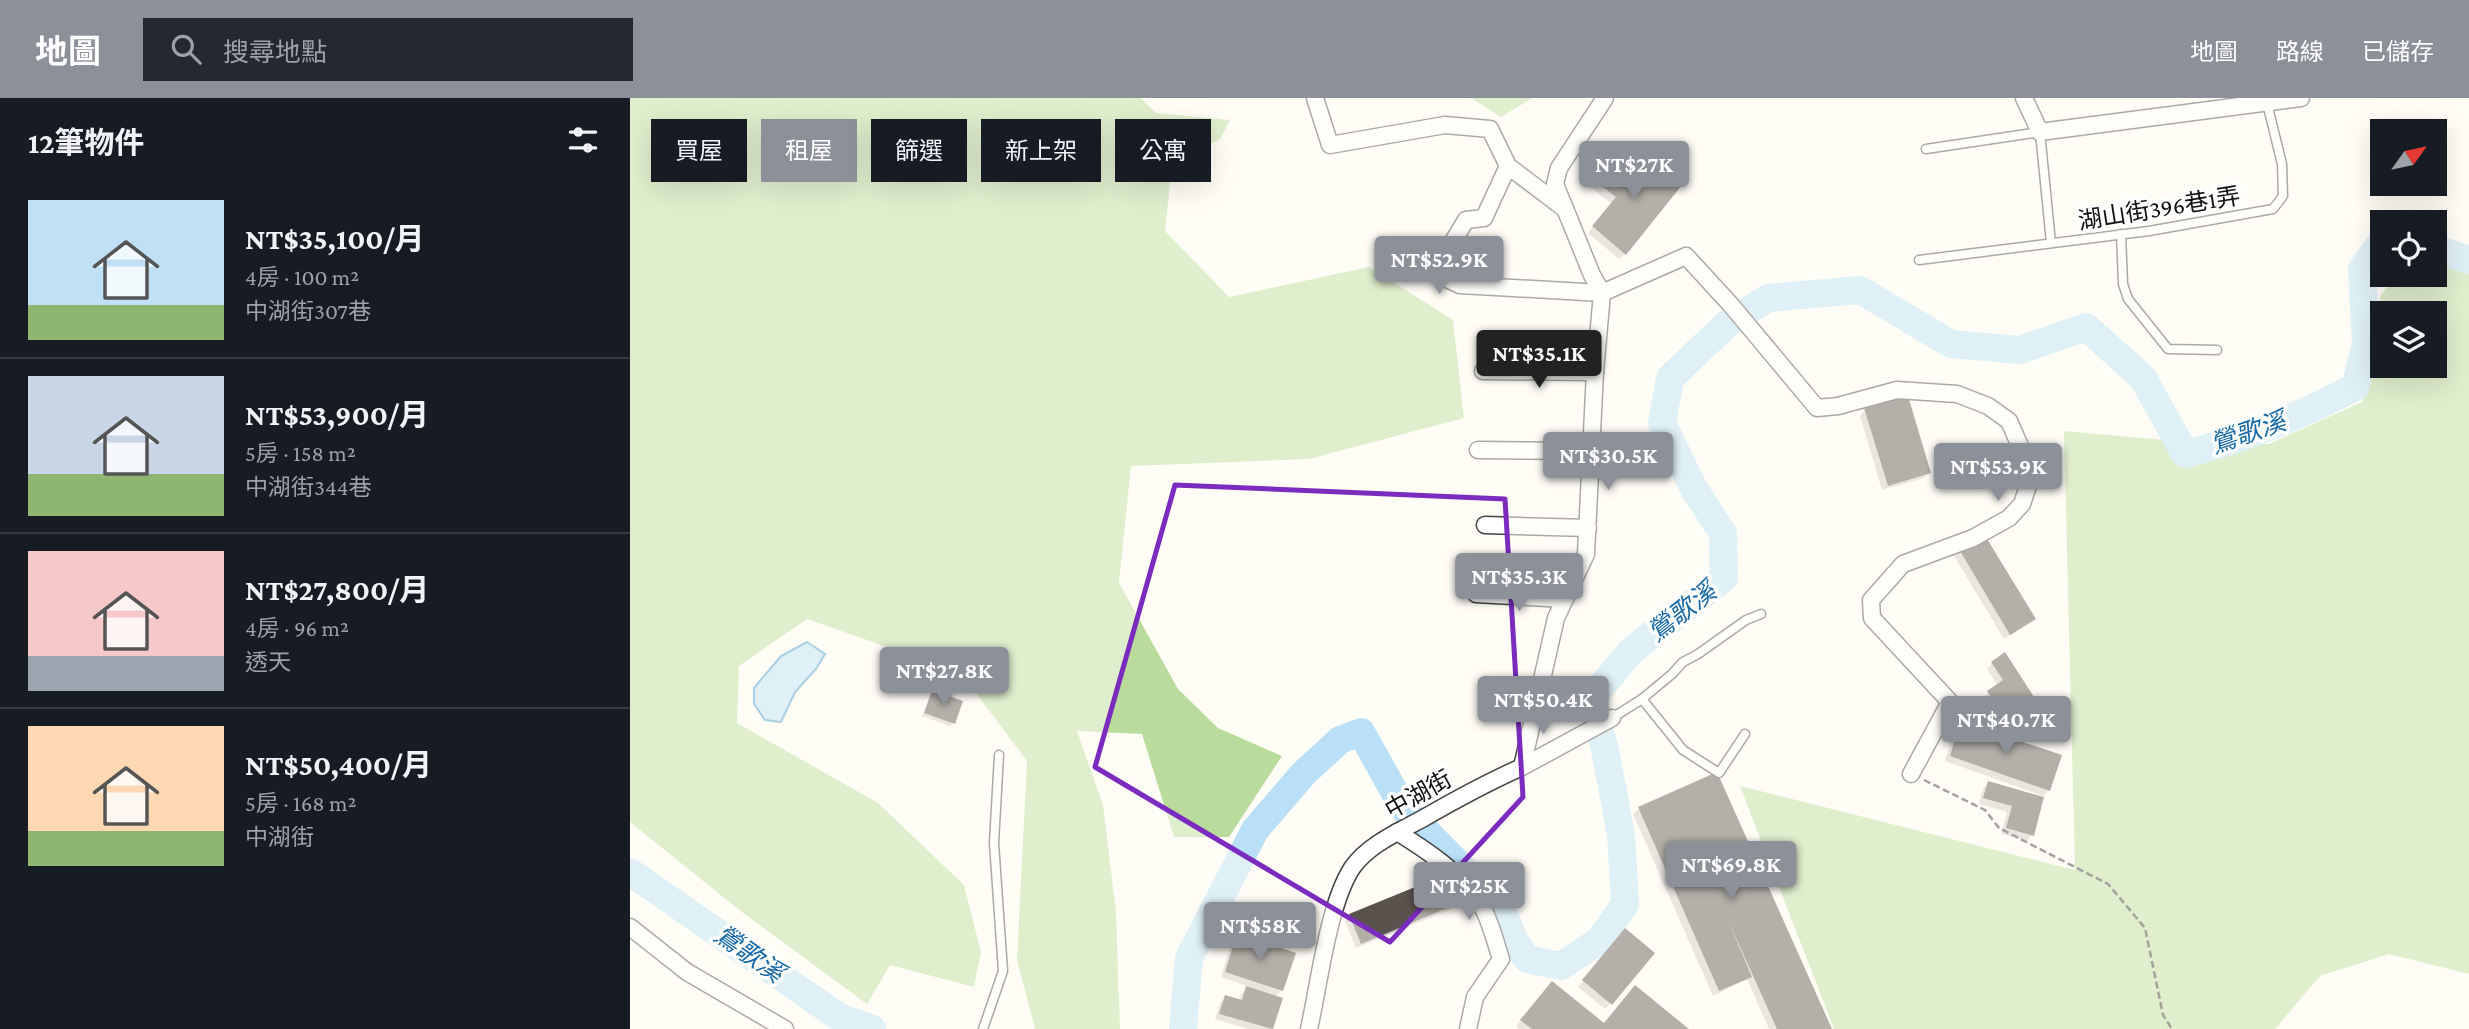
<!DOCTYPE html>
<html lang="zh-TW">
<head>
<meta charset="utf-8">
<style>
  body { margin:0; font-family:"Crimson Pro","Noto Sans TC",serif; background:#242831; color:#f1f3f6; height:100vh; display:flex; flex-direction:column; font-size:26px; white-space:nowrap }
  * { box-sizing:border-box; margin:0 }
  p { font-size:23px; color:#9ea1a6 }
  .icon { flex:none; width:38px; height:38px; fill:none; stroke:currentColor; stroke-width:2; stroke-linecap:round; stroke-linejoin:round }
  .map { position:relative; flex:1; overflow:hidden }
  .drawer { display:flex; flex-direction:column; background:#171b24; width:630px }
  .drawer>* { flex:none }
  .guide { position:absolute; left:21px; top:21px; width:665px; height:63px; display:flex; gap:14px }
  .needle { width:46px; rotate:57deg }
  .buttons { position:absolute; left:1740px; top:21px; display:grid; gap:14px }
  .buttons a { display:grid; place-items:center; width:77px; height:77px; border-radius:0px; background:#171b24; box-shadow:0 7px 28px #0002; font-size:35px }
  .price { position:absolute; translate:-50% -60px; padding:0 16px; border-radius:7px; background:#8c9099; color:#fff; font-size:23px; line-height:46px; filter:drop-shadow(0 2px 4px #0008) }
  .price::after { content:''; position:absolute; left:50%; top:42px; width:21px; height:16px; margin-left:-10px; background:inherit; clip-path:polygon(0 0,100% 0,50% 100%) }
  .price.on { background:#222; color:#fff }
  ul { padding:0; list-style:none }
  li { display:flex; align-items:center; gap:21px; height:175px; padding:0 28px }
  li+li { border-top:2px solid #363941 }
  li span { display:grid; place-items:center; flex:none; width:196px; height:140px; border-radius:0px; color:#555 }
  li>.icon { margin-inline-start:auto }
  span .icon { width:84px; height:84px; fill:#fffc; stroke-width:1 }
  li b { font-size:30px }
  h2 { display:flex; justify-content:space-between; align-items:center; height:84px; padding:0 28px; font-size:30px }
  .tag { padding:0 24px; border-radius:0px; background:#171b24; box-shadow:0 7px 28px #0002; font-size:24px; line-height:63px }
  .tag.on { background:#8c9099; color:#fff }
  header { display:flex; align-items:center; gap:42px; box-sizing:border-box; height:98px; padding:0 35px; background:#8c9099; color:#fff }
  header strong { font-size:33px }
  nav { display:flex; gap:38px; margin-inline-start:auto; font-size:24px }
  .search { width:490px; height:63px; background:#242831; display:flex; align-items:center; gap:18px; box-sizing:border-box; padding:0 24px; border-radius:0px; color:#9ea1a6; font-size:26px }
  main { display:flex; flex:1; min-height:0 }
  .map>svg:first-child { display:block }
  .forest { fill:#b9dc9c; fill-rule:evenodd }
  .water { fill:#b9e0f7; stroke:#3f96cf; stroke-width:2 }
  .shadow { fill:#0003 }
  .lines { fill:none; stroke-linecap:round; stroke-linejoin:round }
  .river { stroke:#b9e0f7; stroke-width:28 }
  .building { fill:#5a524d }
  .lane-casing { stroke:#444; stroke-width:11 }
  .street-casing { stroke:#444; stroke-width:19 }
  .path { stroke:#333; stroke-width:2.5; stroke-dasharray:7 3.5; stroke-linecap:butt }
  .lane { stroke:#fff; stroke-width:8 }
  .street { stroke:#fff; stroke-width:16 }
  .marked { fill:none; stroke:#7b2cbf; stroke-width:5; stroke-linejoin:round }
  .labels { text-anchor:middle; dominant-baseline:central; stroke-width:7; stroke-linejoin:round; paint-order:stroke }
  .street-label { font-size:24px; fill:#111; stroke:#fff }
  .water-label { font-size:26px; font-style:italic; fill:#1768a6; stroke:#fff }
</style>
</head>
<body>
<header>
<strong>地圖</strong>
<div class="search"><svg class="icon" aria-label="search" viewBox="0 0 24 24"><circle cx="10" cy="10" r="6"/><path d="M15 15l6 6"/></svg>搜尋地點</div>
<nav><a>地圖</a><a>路線</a><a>已儲存</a></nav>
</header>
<main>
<section class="drawer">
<h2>12筆物件<svg class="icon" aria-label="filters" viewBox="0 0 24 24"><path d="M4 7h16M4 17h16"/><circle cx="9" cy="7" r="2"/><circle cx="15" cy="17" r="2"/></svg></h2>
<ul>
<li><span style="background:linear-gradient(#bfe0f5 75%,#8fb573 0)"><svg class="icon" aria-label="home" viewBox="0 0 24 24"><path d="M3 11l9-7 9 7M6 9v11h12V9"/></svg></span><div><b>NT$35,100/月</b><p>4房 · 100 m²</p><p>中湖街307巷</p></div></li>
<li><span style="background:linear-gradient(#c9d6e8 70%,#8fb573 0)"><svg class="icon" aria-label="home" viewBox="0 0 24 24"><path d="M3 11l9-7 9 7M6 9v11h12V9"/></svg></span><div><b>NT$53,900/月</b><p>5房 · 158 m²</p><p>中湖街344巷</p></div></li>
<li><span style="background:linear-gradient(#f6c9c9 75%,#9aa5b1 0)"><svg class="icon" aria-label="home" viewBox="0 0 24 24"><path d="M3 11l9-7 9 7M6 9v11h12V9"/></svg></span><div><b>NT$27,800/月</b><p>4房 · 96 m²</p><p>透天</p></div></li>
<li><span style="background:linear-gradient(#ffd9b3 75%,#8fb573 0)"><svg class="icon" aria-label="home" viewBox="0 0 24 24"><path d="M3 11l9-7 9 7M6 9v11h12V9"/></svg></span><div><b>NT$50,400/月</b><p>5房 · 168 m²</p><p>中湖街</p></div></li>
</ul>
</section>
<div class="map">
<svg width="1839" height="931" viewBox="0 0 1839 931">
  <rect width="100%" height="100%" fill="#fffdf5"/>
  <g class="forest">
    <polygon points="0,0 511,0 526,15 600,22 590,41 542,66 535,133 599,199 739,169 823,222 834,320 679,361 501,368 489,485 548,591 588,630 652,658 599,739 544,739 512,636 447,633 473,707 486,814 490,931 405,931 387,862 397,663 331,575 177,521 109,568 107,625 248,705 334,787 351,854 344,889 260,867 237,906 108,811 0,724"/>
    <polygon points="841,0 902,0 871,19"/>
    <path d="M1804 163H1810L1839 176V876L1759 856 1690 878 1645 931H1204L1110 688 1445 772 1434 333 1591 347 1639 346 1732 304 1750 255V198L1767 177H1804ZM1804 215V268H1752V215Z"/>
  </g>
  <polygon class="water" points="177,544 195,556 186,571 165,594 151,624 135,622 124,606 124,590 151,558"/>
  <g class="shadow">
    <polygon points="1018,62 995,156 989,161 958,135 982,106 956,86 961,81"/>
    <polygon points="1235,312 1299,374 1294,380 1252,392 1230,318"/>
    <polygon points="1327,448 1404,521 1398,526 1374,541 1321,453"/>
    <polygon points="1362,565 1415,619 1383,642 1419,692 1413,698 1315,663 1325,630 1331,625 1380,641 1353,600 1368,588 1357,571"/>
    <polygon points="303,594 323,625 320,628 292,618"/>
    <polygon points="1358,685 1412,700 1402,737 1397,743 1371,736 1377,714 1349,706 1353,691"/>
    <polygon points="1009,711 1200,931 1139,931 1117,881 1083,898 1003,716"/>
    <polygon points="827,805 821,811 726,850 715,823 720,817"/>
    <polygon points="608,837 652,892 645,899 651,901 642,931 618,931 585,921 590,905 596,899 609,903 611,896 619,889 591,879 602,843"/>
    <polygon points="990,838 981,905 975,911 948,889"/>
    <polygon points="916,891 973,927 1056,931 889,931 886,928"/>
  </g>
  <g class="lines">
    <g class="river">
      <polyline points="1804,150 1839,162"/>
      <polyline points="0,774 209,919 242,931"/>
      <path d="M553 931 559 860 625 732 674 675 710 642 731 634 774 711 872 810 883 840 897 861 931 868 969 843 995 806 991 737 975 652 961 601 1001 553 1094 480 1093 435 1064 391 1032 325 1040 280 1097 226 1138 200 1230 192 1321 246 1390 252 1456 229 1513 280 1555 356C1616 341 1669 318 1725 289L1736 247 1732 171 1749 147H1752"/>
    </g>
  </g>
  <g class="building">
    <polygon points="1018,60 1052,87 996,157 962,128 986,99 960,79"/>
    <polygon points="1278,298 1301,375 1258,388 1234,310"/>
    <polygon points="1351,431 1406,521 1380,537 1326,446"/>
    <polygon points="1375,554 1417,619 1387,639 1357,593 1373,582 1361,564"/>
    <polygon points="302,592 333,603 325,626 294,615"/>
    <polygon points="1330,623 1432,657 1420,693 1320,658"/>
    <polygon points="1087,674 1202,931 1147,931 1098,822 1122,879 1089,893 1008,709"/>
    <polygon points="1358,683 1414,699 1404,738 1376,730 1382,708 1353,700"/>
    <polygon points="817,776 829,805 731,846 719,816"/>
    <polygon points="995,830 1025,855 982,907 952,882"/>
    <polygon points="607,835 666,855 653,893 595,874"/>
    <polygon points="922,883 974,925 1005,887 1059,931 902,931 890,922"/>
    <polygon points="616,888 653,900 643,931 589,916 595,897 612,902"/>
  </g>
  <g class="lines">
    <defs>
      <g id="lane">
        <polyline points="1296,51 1410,34 1421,145"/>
        <polyline points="1491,136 1493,186 1498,201 1538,251 1587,252"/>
        <polyline points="1289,162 1519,133 1643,111 1653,98 1652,66 1637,5"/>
        <polyline points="982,620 1012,601"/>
        <polyline points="1115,636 1089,675 1053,652 1012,601 1042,576 1053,564 1068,556 1116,522 1131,516"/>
        <polyline points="353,931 373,873 364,745 369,657"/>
      </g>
      <g id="street">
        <polyline points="685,0 700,47 815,27 860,31 878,68 935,111"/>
        <polyline points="1394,0 1410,34 1671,0"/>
        <polyline points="878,68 854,120 836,122 824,142 819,182 830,187 972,195 1056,158 1101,207 1187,310 1208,308 1267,292 1327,296 1358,308 1379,323 1393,355 1398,388 1392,406 1379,420 1343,440 1273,466 1241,502 1242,520 1320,604 1281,676"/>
        <polyline points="853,273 965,274"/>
        <polyline points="848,352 961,353"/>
        <polyline points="855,427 958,430"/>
        <polyline points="846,496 935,501"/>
        <polyline points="892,669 982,620"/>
        <path d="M767 734C798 753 829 774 850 805 860 821 865 843 871 861L845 899 838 931"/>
        <polyline points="0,829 57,874 155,931"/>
        <path d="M679 931C689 887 698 807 722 770 738 747 768 734 792 721 825 702 858 684 892 669L926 520 956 456 965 274 972 195 962 177 925 86 929 70 975 0"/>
      </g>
    </defs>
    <use href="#lane" class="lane-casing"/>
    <use href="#street" class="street-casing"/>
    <polyline class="path" points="1294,682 1355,712 1369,730 1478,786 1515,830 1533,917 1542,931"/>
    <use href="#lane" class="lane"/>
    <use href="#street" class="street"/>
  </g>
  <path d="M0 0H1839V931H0ZM545 387 875 401 893 699 760 844 465 669Z" fill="#fffdf5" fill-opacity=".55" fill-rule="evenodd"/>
  <path class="marked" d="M545 387 875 401 893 699 760 844 465 669Z"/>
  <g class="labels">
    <g class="street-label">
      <text transform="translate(1529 110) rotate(-9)">湖山街396巷1弄</text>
      <text transform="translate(788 696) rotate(-29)">中湖街</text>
    </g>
    <g class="water-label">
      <text transform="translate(1618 335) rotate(-19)">鶯歌溪</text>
      <text transform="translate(1052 514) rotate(-38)">鶯歌溪</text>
      <text transform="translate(119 856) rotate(35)">鶯歌溪</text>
    </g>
  </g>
</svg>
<div class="buttons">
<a><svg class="needle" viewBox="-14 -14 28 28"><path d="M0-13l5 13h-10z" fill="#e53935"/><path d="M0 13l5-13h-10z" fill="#9ea1a6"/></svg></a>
<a><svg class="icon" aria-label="locate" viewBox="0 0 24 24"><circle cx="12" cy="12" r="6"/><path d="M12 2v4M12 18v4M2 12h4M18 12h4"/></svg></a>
<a><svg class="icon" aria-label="layers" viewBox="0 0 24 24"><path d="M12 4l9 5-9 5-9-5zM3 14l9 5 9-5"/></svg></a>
</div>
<b class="price" style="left:1004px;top:103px">NT$27K</b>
<b class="price" style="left:809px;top:198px">NT$52.9K</b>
<b class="price on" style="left:909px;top:292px">NT$35.1K</b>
<b class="price" style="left:978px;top:394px">NT$30.5K</b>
<b class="price" style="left:1368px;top:405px">NT$53.9K</b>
<b class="price" style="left:889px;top:515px">NT$35.3K</b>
<b class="price" style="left:314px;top:609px">NT$27.8K</b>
<b class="price" style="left:913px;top:638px">NT$50.4K</b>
<b class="price" style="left:1376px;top:658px">NT$40.7K</b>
<b class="price" style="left:1101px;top:803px">NT$69.8K</b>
<b class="price" style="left:839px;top:824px">NT$25K</b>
<b class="price" style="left:630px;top:864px">NT$58K</b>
<div class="guide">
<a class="tag">買屋</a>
<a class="tag on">租屋</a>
<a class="tag">篩選</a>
<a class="tag">新上架</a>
<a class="tag">公寓</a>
</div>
</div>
</main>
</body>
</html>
